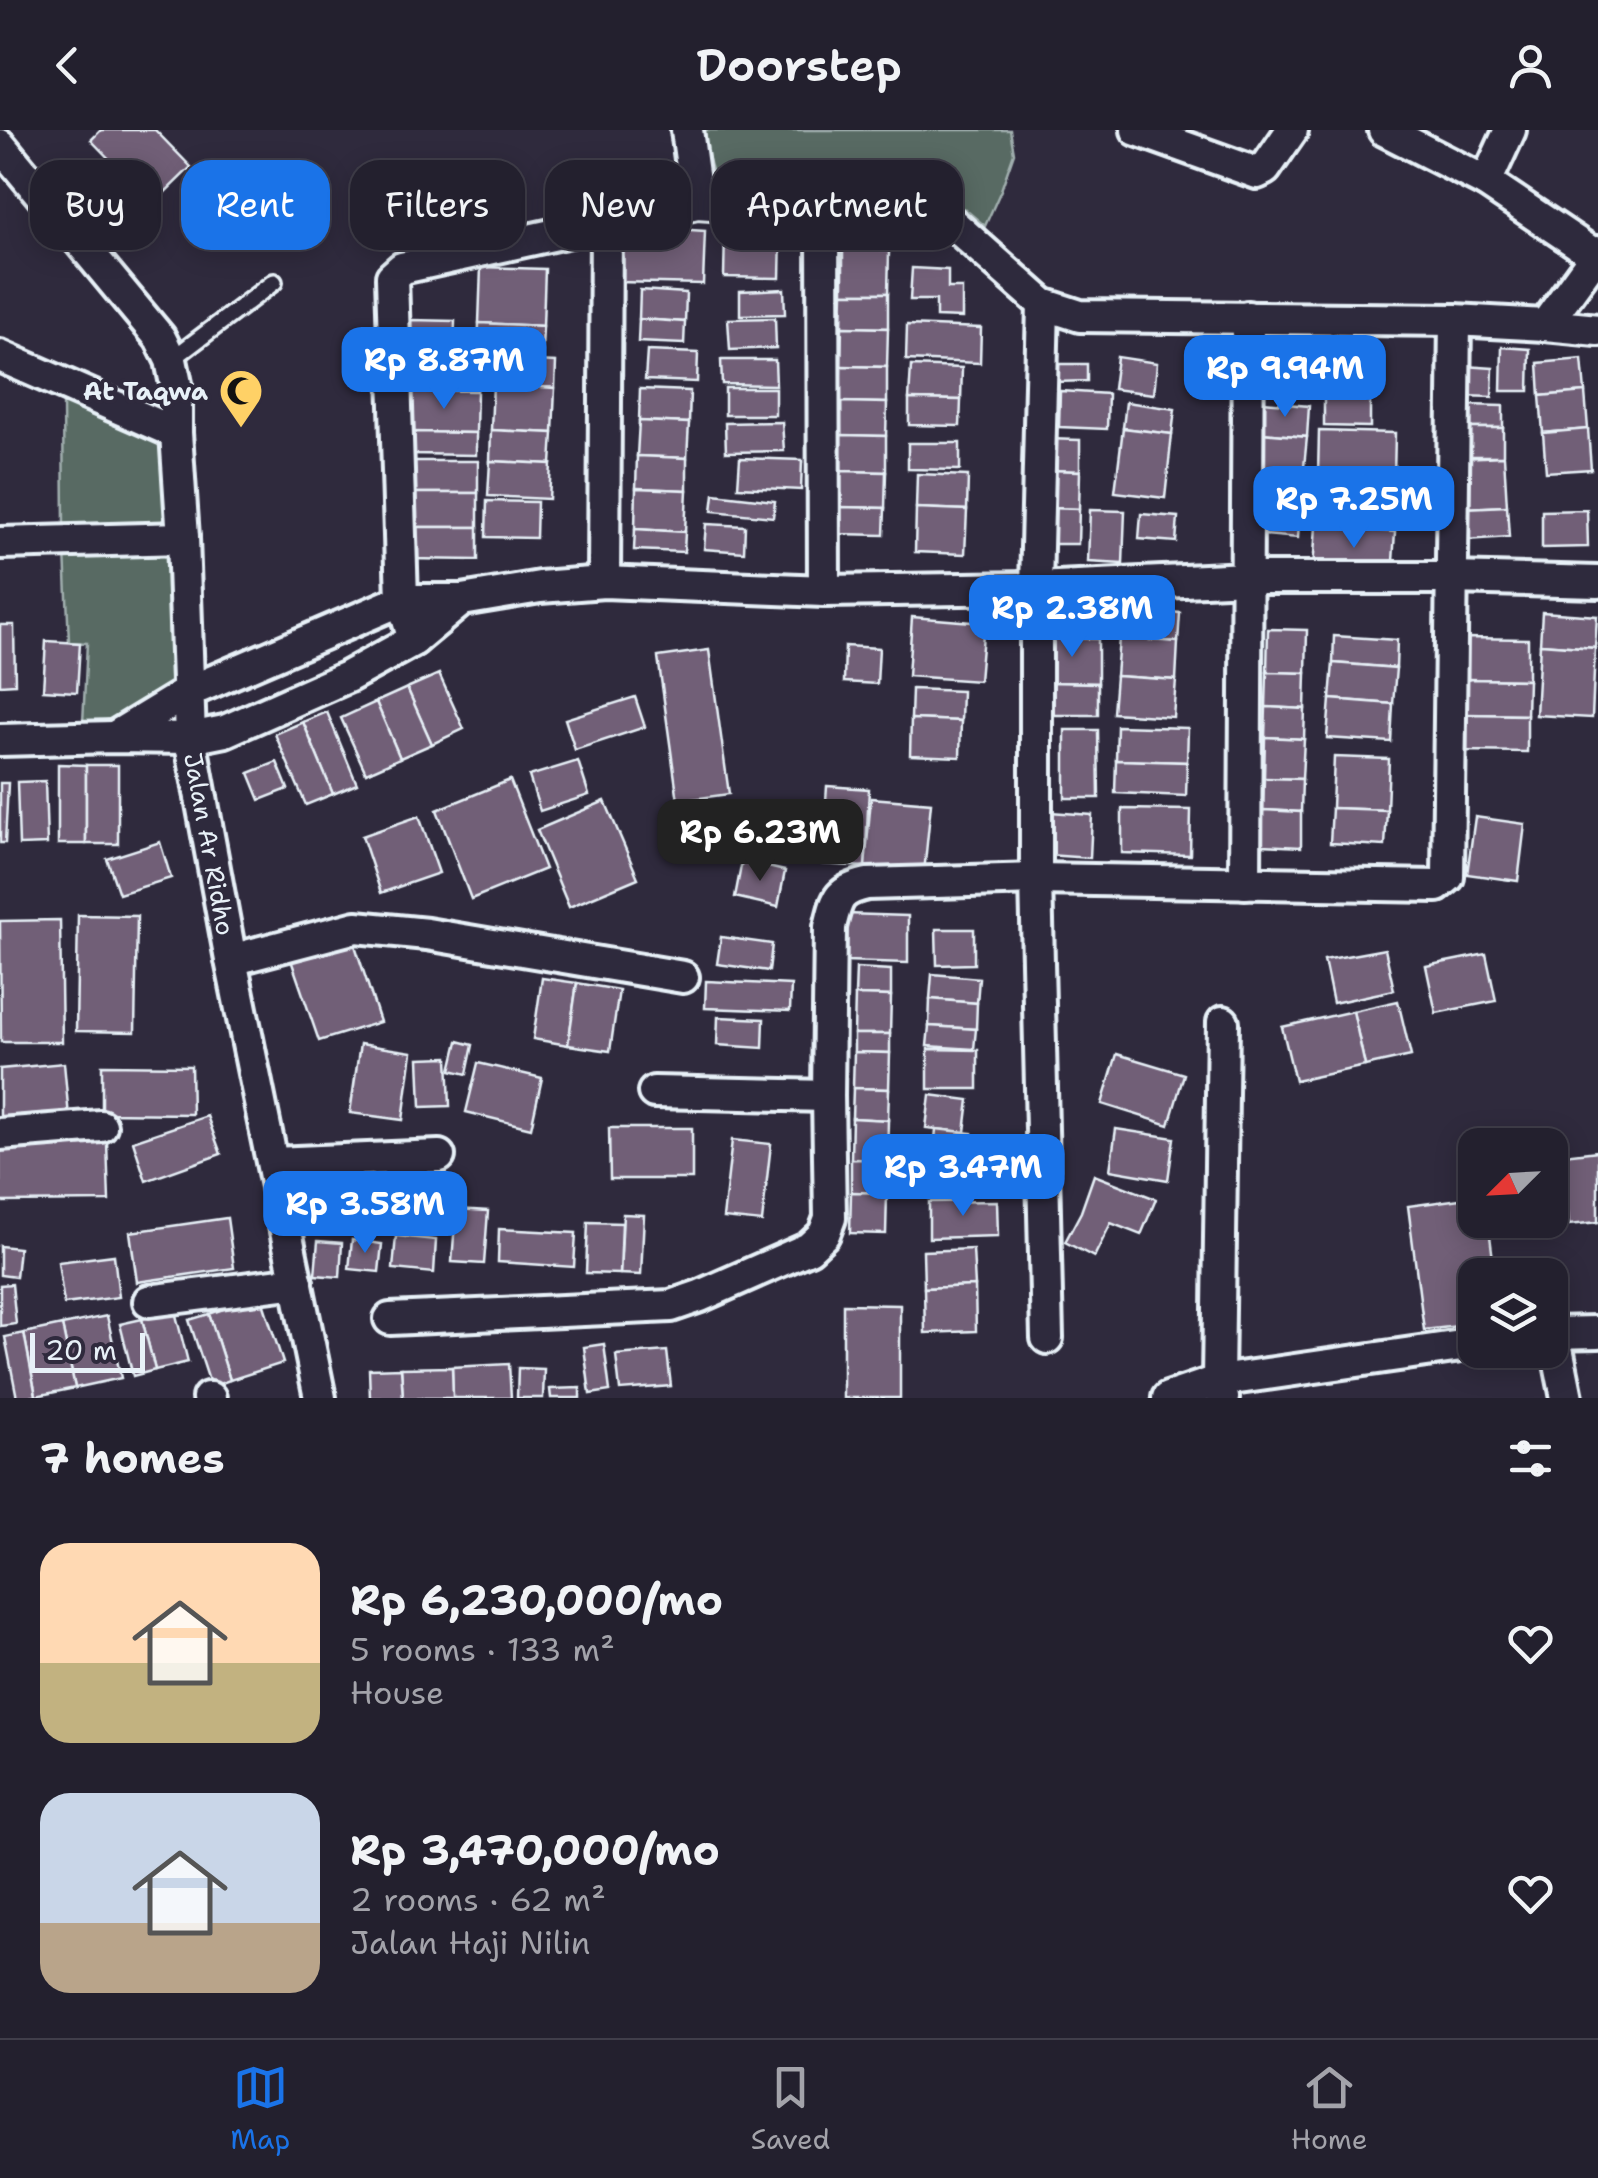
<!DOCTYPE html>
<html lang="en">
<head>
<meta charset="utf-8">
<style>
  body { margin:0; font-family:"Shantell Sans",sans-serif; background:#2f2d3a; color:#f1f3f6; height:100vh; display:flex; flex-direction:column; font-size:38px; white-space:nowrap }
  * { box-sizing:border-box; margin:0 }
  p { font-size:32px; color:#a3a3aa }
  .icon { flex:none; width:55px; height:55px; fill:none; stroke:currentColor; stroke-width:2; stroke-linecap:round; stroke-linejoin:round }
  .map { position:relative; height:1268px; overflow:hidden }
  .sheet { display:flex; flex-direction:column; background:#23202e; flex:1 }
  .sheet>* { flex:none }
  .top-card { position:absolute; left:30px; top:30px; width:1000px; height:90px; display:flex; gap:20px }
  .needle { width:65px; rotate:246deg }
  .fabs { position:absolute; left:1458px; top:998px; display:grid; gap:20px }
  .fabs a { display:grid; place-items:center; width:110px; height:110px; border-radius:20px; background:#23202e; box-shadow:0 5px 25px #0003,0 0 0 2px #403e4a; font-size:50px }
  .scale { position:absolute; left:30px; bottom:25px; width:115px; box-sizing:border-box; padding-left:10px; border:5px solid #e8f1f8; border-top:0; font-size:28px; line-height:35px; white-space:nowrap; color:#e8f1f8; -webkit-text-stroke:8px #2f2a3d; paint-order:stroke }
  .price { position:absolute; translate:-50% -85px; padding:0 22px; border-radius:20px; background:#1a73e8; color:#fff; font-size:32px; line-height:65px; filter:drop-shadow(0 2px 5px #0008) }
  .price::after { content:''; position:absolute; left:50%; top:60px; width:30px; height:22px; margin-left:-15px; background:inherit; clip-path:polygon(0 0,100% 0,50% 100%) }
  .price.current { background:#222; color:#fff }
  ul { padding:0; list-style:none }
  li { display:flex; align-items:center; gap:30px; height:250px; padding:0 40px }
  li span { display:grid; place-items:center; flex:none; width:280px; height:200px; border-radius:30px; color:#555 }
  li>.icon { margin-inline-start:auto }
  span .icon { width:120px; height:120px; fill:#fffc; stroke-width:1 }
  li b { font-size:42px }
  h2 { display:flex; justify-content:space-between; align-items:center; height:120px; padding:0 40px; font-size:42px }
  .pill { padding:0 35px; border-radius:30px; background:#23202e; box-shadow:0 5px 25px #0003,0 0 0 2px #403e4a; font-size:35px; line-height:90px }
  .pill.current { background:#1a73e8; color:#fff }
  header { display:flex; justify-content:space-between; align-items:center; height:130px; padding:0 40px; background:#23202e; font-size:45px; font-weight:600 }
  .menu { display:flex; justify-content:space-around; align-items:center; height:140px; border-top:2px solid #403e4a; background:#23202e; font-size:28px; color:#a3a3aa }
  .menu a { display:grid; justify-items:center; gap:5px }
  .menu .current { color:#1a73e8 }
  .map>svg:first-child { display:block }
  .green { fill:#596b63; stroke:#a0aeae; stroke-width:2.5 }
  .building { fill:#715e77; stroke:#e8f1f8; stroke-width:2.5 }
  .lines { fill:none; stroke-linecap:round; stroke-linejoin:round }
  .service-casing { stroke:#e8f1f8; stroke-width:22 }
  .minor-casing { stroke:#e8f1f8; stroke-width:38 }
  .service { stroke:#2f2a3d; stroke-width:15 }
  .minor { stroke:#2f2a3d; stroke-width:30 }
  .labels { text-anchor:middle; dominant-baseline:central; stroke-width:8; stroke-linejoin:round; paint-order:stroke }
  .poi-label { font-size:25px; font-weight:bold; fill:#e8f1f8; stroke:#2f2a3d; text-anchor:end }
  .street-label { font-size:25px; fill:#e8f1f8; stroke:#2f2a3d }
</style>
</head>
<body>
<header><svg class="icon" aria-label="back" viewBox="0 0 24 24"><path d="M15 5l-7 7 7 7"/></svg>Doorstep<svg class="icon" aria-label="person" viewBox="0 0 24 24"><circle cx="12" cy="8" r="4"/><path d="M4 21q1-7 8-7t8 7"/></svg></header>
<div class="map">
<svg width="1598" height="1268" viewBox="0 0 1598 1268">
  <rect width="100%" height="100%" fill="#2f2a3d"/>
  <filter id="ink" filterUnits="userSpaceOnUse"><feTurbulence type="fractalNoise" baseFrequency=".01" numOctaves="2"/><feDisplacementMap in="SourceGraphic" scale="20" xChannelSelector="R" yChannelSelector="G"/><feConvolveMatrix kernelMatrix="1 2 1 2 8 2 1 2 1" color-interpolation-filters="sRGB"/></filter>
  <g filter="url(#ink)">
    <g class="green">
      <polygon points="705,0 1010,0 1014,23 1001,60 985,96 965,79 941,70 874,72 825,67 786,66 717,57 706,19"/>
      <polygon points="63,269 167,309 170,397 64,397"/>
      <polygon points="65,421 170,423 177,552 108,594 83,593 87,513 69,512"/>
    </g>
    <g class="building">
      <polygon points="101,0 155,0 191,37 153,74 91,10"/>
      <polygon points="660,98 705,101 703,154 618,152 618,110 659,112"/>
      <polygon points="725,102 781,104 780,148 724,147"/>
      <polygon points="843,120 889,121 888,163 843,163"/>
      <polygon points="481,137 545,139 543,196 479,193"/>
      <polygon points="912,138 948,140 948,158 962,158 962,188 936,187 936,170 910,170"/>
      <polygon points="784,159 785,184 740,185 740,161"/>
      <polygon points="640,160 686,163 685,192 639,189"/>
      <polygon points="843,163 888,163 888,198 842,197"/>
      <polygon points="775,188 776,218 730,220 728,189"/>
      <polygon points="639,189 685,192 684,214 638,212"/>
      <polygon points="411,190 455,191 454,225 411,223"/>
      <polygon points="479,193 543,196 542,223 478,220"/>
      <polygon points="907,195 981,198 980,233 906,230"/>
      <polygon points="842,197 888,198 887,237 841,236"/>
      <polygon points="1502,217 1530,219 1529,261 1501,261"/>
      <polygon points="1325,220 1371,221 1370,264 1324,263"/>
      <polygon points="647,221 698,223 697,252 645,250"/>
      <polygon points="1117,227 1157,233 1154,264 1113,259"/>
      <polygon points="1282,228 1283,259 1257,261 1255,230"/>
      <polygon points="412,229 477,231 477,261 412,260"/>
      <polygon points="494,229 556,232 555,258 493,254"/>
      <polygon points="1582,229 1585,262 1540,266 1538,233"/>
      <polygon points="721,230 775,230 776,255 722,254"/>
      <polygon points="1054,234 1087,234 1087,251 1055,252"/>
      <polygon points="841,236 887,237 887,273 840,272"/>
      <polygon points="911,236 962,238 961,270 909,269"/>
      <polygon points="1465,236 1493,238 1492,267 1464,266"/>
      <polygon points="493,254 555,258 553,303 491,300"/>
      <rect x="725" y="258" width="50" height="27"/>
      <polygon points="640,259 690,261 689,293 639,291"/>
      <polygon points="412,260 477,261 476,303 411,302"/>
      <polygon points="1060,261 1108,264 1107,299 1059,297"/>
      <polygon points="1585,262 1588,299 1543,303 1540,266"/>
      <polygon points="1324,263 1370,264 1370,297 1324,296"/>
      <polygon points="909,269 961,270 960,296 909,295"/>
      <polygon points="840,272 887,273 886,306 840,305"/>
      <polygon points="1126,272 1175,279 1172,304 1123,298"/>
      <polygon points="1263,272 1309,276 1307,307 1261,303"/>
      <polygon points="1466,275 1503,276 1503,298 1466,298"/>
      <polygon points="639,291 689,293 687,328 637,326"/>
      <polygon points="782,292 784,321 726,322 725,293"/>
      <polygon points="1123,298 1172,304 1165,368 1115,362"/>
      <rect x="1466" y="298" width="37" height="28"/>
      <polygon points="1588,299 1591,339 1546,342 1543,303"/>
      <polygon points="491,300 553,303 551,334 490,331"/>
      <polygon points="1319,301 1395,303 1394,348 1318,345"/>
      <polygon points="411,302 476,303 476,325 411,324"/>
      <polygon points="1261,303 1307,307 1303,347 1258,343"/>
      <polygon points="840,305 886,306 886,342 839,341"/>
      <polygon points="1046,309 1080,310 1080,341 1046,340"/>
      <polygon points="908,313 960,313 960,340 908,339"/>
      <polygon points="637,326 687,328 687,360 636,358"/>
      <polygon points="1504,326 1507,376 1465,378 1461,328"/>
      <polygon points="740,328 802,330 801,360 738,357"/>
      <rect x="408" y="331" width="70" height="32"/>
      <polygon points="490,331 551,334 549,369 488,366"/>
      <polygon points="1046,340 1080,341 1079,379 1045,378"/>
      <polygon points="839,341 886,342 885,378 839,377"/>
      <polygon points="1258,343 1303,347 1300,378 1255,373"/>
      <polygon points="917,344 968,346 967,380 916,378"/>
      <polygon points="1317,353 1392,358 1391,395 1315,391"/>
      <polygon points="636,358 687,360 685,402 635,399"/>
      <rect x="408" y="363" width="70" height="34"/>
      <polygon points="714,364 775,371 773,387 712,381"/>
      <polygon points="487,371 537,372 536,408 486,407"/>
      <polygon points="1255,373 1300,378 1298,408 1253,404"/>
      <polygon points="1507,376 1509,407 1466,410 1465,378"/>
      <polygon points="839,377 885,378 884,405 838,404"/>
      <polygon points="916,378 967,380 965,424 915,422"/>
      <polygon points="1045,378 1079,379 1078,414 1044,414"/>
      <polygon points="1090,380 1125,381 1123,434 1088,432"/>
      <polygon points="1587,380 1588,417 1542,418 1542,381"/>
      <polygon points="1141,384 1178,387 1176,412 1139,409"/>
      <polygon points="706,394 745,396 744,422 704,419"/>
      <polygon points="1316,396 1395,402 1392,446 1313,439"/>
      <polygon points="408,397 478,397 478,430 407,429"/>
      <polygon points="635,399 685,402 684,422 634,420"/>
      <polygon points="1120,478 1180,483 1178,512 1119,508"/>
      <polygon points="1542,482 1597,486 1595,518 1540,514"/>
      <polygon points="912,487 984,493 979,551 908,546"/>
      <polygon points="0,495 14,495 15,554 0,555"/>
      <polygon points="1268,499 1307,500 1306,543 1267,542"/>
      <polygon points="1334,506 1397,510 1396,538 1333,533"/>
      <polygon points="1045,508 1098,509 1098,553 1045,552"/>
      <polygon points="1119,508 1178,512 1176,550 1116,546"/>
      <polygon points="1465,508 1528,509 1528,550 1465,549"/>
      <polygon points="46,511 80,513 77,562 43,560"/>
      <polygon points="1540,514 1595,518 1592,588 1536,585"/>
      <polygon points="845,516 879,518 877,554 844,552"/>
      <polygon points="709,520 729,664 678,671 658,527"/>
      <polygon points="1333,533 1396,538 1393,574 1330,569"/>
      <polygon points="1267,542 1306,543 1305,579 1266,577"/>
      <polygon points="439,544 464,599 432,614 407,558"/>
      <polygon points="1116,546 1176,550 1173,587 1113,583"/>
      <polygon points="1465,549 1528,550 1527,585 1465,584"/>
      <polygon points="1045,552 1098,553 1098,585 1045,585"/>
      <polygon points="407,558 432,614 400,628 376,572"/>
      <polygon points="912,559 962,561 961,591 911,589"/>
      <polygon points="635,567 645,597 575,620 565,589"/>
      <polygon points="1330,569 1393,574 1391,612 1327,608"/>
      <polygon points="376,572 400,628 366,643 341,588"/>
      <polygon points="1266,577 1305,579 1304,609 1265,607"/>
      <polygon points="327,582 357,654 333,664 303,592"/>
      <polygon points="1465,584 1527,585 1527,622 1464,621"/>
      <polygon points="911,589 961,591 960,627 910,625"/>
      <polygon points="303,592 333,664 306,675 275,604"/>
      <polygon points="1117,596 1188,598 1187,632 1116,630"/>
      <polygon points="1065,600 1098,600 1099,668 1065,668"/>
      <polygon points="1265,607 1304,609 1302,649 1264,648"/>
      <polygon points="1334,627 1389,629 1387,680 1332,678"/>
      <polygon points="1116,630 1187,632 1186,666 1115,663"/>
      <polygon points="578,631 589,665 540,681 529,646"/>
      <polygon points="277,632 288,659 260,670 249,643"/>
      <polygon points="58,634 86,635 86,714 58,714"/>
      <rect x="86" y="635" width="32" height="79"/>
      <polygon points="1264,648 1302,649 1301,682 1263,680"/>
      <polygon points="510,650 545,739 471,769 437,680"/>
      <polygon points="45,651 47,714 19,715 17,652"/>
      <polygon points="0,653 8,653 5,713 0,713"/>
      <polygon points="827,656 869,659 865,737 822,734"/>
      <polygon points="871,668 931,673 924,743 865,737"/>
      <polygon points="605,671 638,748 569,777 537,700"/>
      <polygon points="1332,678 1387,680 1385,716 1330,713"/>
      <polygon points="1122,679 1191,680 1190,725 1122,723"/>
      <polygon points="1263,680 1301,682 1301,717 1262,715"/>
      <polygon points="1050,682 1092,685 1090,728 1047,725"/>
      <polygon points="419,686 439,743 381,763 362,706"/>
      <polygon points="1475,687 1525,694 1518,751 1467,744"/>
      <polygon points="160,712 171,748 119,764 107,729"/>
      <polygon points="742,731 785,741 778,777 735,767"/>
      <polygon points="845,784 908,786 908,833 845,831"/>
      <polygon points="78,785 137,786 135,902 76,901"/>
      <polygon points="60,790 62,912 1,912 0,791"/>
      <polygon points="936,799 974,799 974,834 937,835"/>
      <polygon points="721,807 772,814 769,841 717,834"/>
      <polygon points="353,809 380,892 319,911 291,830"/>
      <polygon points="1385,819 1394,860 1333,873 1324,830"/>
      <polygon points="1486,824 1496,871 1436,883 1426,836"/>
      <polygon points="856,838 891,840 891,866 855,865"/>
      <polygon points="932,844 979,848 977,873 930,869"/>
      <polygon points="542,848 577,853 568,915 533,909"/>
      <polygon points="706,851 791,855 790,881 705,878"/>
      <polygon points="577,853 619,860 610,921 568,915"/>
      <polygon points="855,865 891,866 890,904 854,904"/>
      <polygon points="930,869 977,873 976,899 929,896"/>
      <polygon points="1398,871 1411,926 1365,936 1353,881"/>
      <polygon points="1353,881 1365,936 1295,951 1282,897"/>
      <polygon points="718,887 764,889 763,918 717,915"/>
      <polygon points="929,896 976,899 974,919 927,916"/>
      <polygon points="854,904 890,904 890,923 854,922"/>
      <polygon points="458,911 473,915 467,944 451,940"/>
      <polygon points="360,914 412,922 403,990 350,983"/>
      <polygon points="928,919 978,920 978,959 928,959"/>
      <polygon points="854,922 890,923 889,959 853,958"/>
      <polygon points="1117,924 1184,944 1169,995 1102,974"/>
      <polygon points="448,927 450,976 421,977 419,928"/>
      <polygon points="64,933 69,987 0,994 0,939"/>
      <polygon points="478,933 542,948 531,998 466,982"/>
      <polygon points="102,935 191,936 192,984 102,983"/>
      <polygon points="853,958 889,959 888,990 852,988"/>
      <polygon points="930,965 969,970 965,1002 926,998"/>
      <polygon points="207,986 221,1024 146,1051 133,1011"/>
      <polygon points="852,988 888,990 887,1030 851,1029"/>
      <polygon points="609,998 692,998 692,1049 610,1049"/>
      <polygon points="936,999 972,1003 968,1048 932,1045"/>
      <polygon points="1116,999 1174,1008 1168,1050 1110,1040"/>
      <polygon points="732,1010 771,1014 762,1092 723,1088"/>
      <polygon points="107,1012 109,1071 0,1072 0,1013"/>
      <polygon points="1598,1021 1598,1092 1569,1095 1563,1025"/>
      <polygon points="851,1029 887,1030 887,1063 851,1062"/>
      <polygon points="1094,1045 1156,1069 1141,1105 1111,1093 1094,1127 1065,1112 1081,1082"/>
      <polygon points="927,1046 966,1048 965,1069 927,1067"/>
      <polygon points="851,1062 887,1063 886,1104 850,1103"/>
      <polygon points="1475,1067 1475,1090 1488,1090 1495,1145 1475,1145 1475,1194 1424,1200 1408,1076"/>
      <polygon points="997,1071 998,1106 929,1108 929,1072"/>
      <polygon points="456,1079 488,1081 484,1134 452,1132"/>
      <polygon points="623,1084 644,1085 641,1145 620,1144"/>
      <polygon points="227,1088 234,1138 137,1152 130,1102"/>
      <polygon points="588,1092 622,1093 620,1144 586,1143"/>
      <polygon points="499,1099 576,1103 574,1137 498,1132"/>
      <polygon points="396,1106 436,1110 434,1143 393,1139"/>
      <polygon points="352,1110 382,1114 379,1142 349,1139"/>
      <polygon points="318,1111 342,1113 340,1147 315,1145"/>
      <polygon points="0,1116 19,1118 16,1147 0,1145"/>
      <polygon points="973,1119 975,1156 924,1158 923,1121"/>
      <polygon points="114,1125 119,1167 64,1174 58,1132"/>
      <polygon points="12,1154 16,1194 0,1196 0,1155"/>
      <polygon points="975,1156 976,1201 925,1203 924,1158"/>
      <polygon points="261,1166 283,1233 230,1250 209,1184"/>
      <polygon points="843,1174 900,1175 900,1268 843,1268"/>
      <polygon points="175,1181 188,1232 155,1240 142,1189"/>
      <polygon points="209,1184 230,1250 211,1257 189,1190"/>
      <polygon points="107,1186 121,1248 75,1258 62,1195"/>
      <polygon points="142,1189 155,1240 133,1246 120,1194"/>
      <polygon points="62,1195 75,1258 36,1266 24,1203"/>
      <polygon points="24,1203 36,1266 17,1268 5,1207"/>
      <polygon points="604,1214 610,1261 590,1264 584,1217"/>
      <polygon points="667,1221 671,1256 620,1260 616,1225"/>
      <polygon points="509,1234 511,1268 453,1268 452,1237"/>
      <polygon points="452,1237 453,1268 403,1268 401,1238"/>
      <polygon points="401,1238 403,1268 370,1268 369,1239"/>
      <polygon points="518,1238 544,1239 543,1268 517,1268"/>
      <polygon points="580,1258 580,1268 551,1268 550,1259"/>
    </g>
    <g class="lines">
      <defs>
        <polyline id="service" points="171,230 274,152"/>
        <g id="minor">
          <polyline points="687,0 697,73"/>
          <polyline points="1137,0 1257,43 1265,39 1292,0"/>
          <polyline points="1384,0 1486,52 1595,125"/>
          <path id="s1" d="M0 15 160 208 171 230 176 254V303L183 408 190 608 231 830 320 1268"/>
          <polyline points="1486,52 1510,0"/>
          <polyline points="823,82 824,461"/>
          <polyline points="1043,174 1036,458 1036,749 1047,1208"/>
          <polyline points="1545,195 1598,200"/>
          <polyline points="0,226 176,303"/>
          <polyline points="1,413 183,408"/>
          <polyline points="604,452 606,93"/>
          <polyline points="414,510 402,470 392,147 402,138 697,73 823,82 934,85 953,94 1043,174 1080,186 1455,190 1545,195 1598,122"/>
          <polyline points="114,607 188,562 402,470 462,470 540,457 604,452 824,461 1036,458 1247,448 1452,448 1598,452"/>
          <polyline points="0,610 114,607 190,608 225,601 347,547 414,510 462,470"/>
          <polyline points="1245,753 1248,187"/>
          <polyline points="231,830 356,797 427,804 683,847"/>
          <polyline points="1223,892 1218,1251 1223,1268"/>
          <polyline points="654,962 828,966"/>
          <polyline points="0,1004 101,996"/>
          <polyline points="273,1033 439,1026"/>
          <polyline points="149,1171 297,1152"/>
          <path d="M390 1189 671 1176 700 1166 809 1118 824 1104 830 1088 828 966 830 797C837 769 837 761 867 754L1036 749 1437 756 1448 747 1455 190"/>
          <polyline points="1550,1203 1598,1202"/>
          <polyline points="1554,1203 1567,1268"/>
          <polyline points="208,1268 210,1268"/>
          <polyline points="1168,1268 1218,1251 1475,1214"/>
        </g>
      </defs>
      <use href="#service" class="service-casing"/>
      <use href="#minor" class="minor-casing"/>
      <use href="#service" class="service"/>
      <use href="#minor" class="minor"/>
    </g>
  </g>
  <defs>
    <symbol id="mosque-pin" viewBox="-11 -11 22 30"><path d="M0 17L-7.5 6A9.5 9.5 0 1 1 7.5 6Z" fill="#ffd166" stroke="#2f2a3d"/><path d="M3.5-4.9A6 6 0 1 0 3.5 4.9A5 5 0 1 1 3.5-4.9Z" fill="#111"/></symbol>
  </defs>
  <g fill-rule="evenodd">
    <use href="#mosque-pin" x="216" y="236" width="50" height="68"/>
  </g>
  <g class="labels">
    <g class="poi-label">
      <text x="208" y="261">At Taqwa</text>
    </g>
    <g class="street-label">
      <text stroke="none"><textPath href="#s1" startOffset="762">Jalan Ar Ridho</textPath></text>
    </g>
  </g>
</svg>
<div class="fabs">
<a><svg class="needle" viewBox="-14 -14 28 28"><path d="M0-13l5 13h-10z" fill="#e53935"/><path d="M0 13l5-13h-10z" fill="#a3a3aa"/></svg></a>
<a><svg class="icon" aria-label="layers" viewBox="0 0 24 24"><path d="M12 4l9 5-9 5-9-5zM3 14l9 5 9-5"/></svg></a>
</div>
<div class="scale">20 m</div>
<b class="price" style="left:444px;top:282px">Rp 8.87M</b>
<b class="price" style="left:1285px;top:290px">Rp 9.94M</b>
<b class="price" style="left:1354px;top:421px">Rp 7.25M</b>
<b class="price" style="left:1072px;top:530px">Rp 2.38M</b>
<b class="price current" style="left:760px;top:754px">Rp 6.23M</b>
<b class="price" style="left:963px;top:1089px">Rp 3.47M</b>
<b class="price" style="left:365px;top:1126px">Rp 3.58M</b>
<div class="top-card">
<a class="pill">Buy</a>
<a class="pill current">Rent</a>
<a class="pill">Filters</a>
<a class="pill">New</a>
<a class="pill">Apartment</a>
</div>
</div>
<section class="sheet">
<h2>7 homes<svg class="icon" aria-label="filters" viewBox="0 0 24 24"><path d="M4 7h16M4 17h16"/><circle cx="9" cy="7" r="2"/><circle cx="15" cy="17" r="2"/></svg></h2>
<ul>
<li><span style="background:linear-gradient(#ffd9b3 60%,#c2b280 0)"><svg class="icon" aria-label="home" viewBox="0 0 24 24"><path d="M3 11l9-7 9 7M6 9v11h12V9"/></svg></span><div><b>Rp 6,230,000/mo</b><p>5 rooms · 133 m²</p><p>House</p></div><svg class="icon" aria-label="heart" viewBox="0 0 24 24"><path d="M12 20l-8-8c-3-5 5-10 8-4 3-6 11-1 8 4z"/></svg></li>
<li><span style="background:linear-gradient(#c9d6e8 65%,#b9a48a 0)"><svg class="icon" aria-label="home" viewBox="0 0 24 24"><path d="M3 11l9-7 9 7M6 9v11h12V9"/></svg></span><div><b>Rp 3,470,000/mo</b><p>2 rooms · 62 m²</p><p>Jalan Haji Nilin</p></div><svg class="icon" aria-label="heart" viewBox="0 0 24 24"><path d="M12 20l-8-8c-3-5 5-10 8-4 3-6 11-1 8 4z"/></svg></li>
</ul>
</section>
<nav class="menu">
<a class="current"><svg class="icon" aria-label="map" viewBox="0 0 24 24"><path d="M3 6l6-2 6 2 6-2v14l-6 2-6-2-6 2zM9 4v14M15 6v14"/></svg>Map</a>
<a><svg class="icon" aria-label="saved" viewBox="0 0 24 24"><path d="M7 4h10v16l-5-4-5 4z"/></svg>Saved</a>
<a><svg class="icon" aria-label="home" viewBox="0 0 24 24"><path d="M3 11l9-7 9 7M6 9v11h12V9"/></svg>Home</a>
</nav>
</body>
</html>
